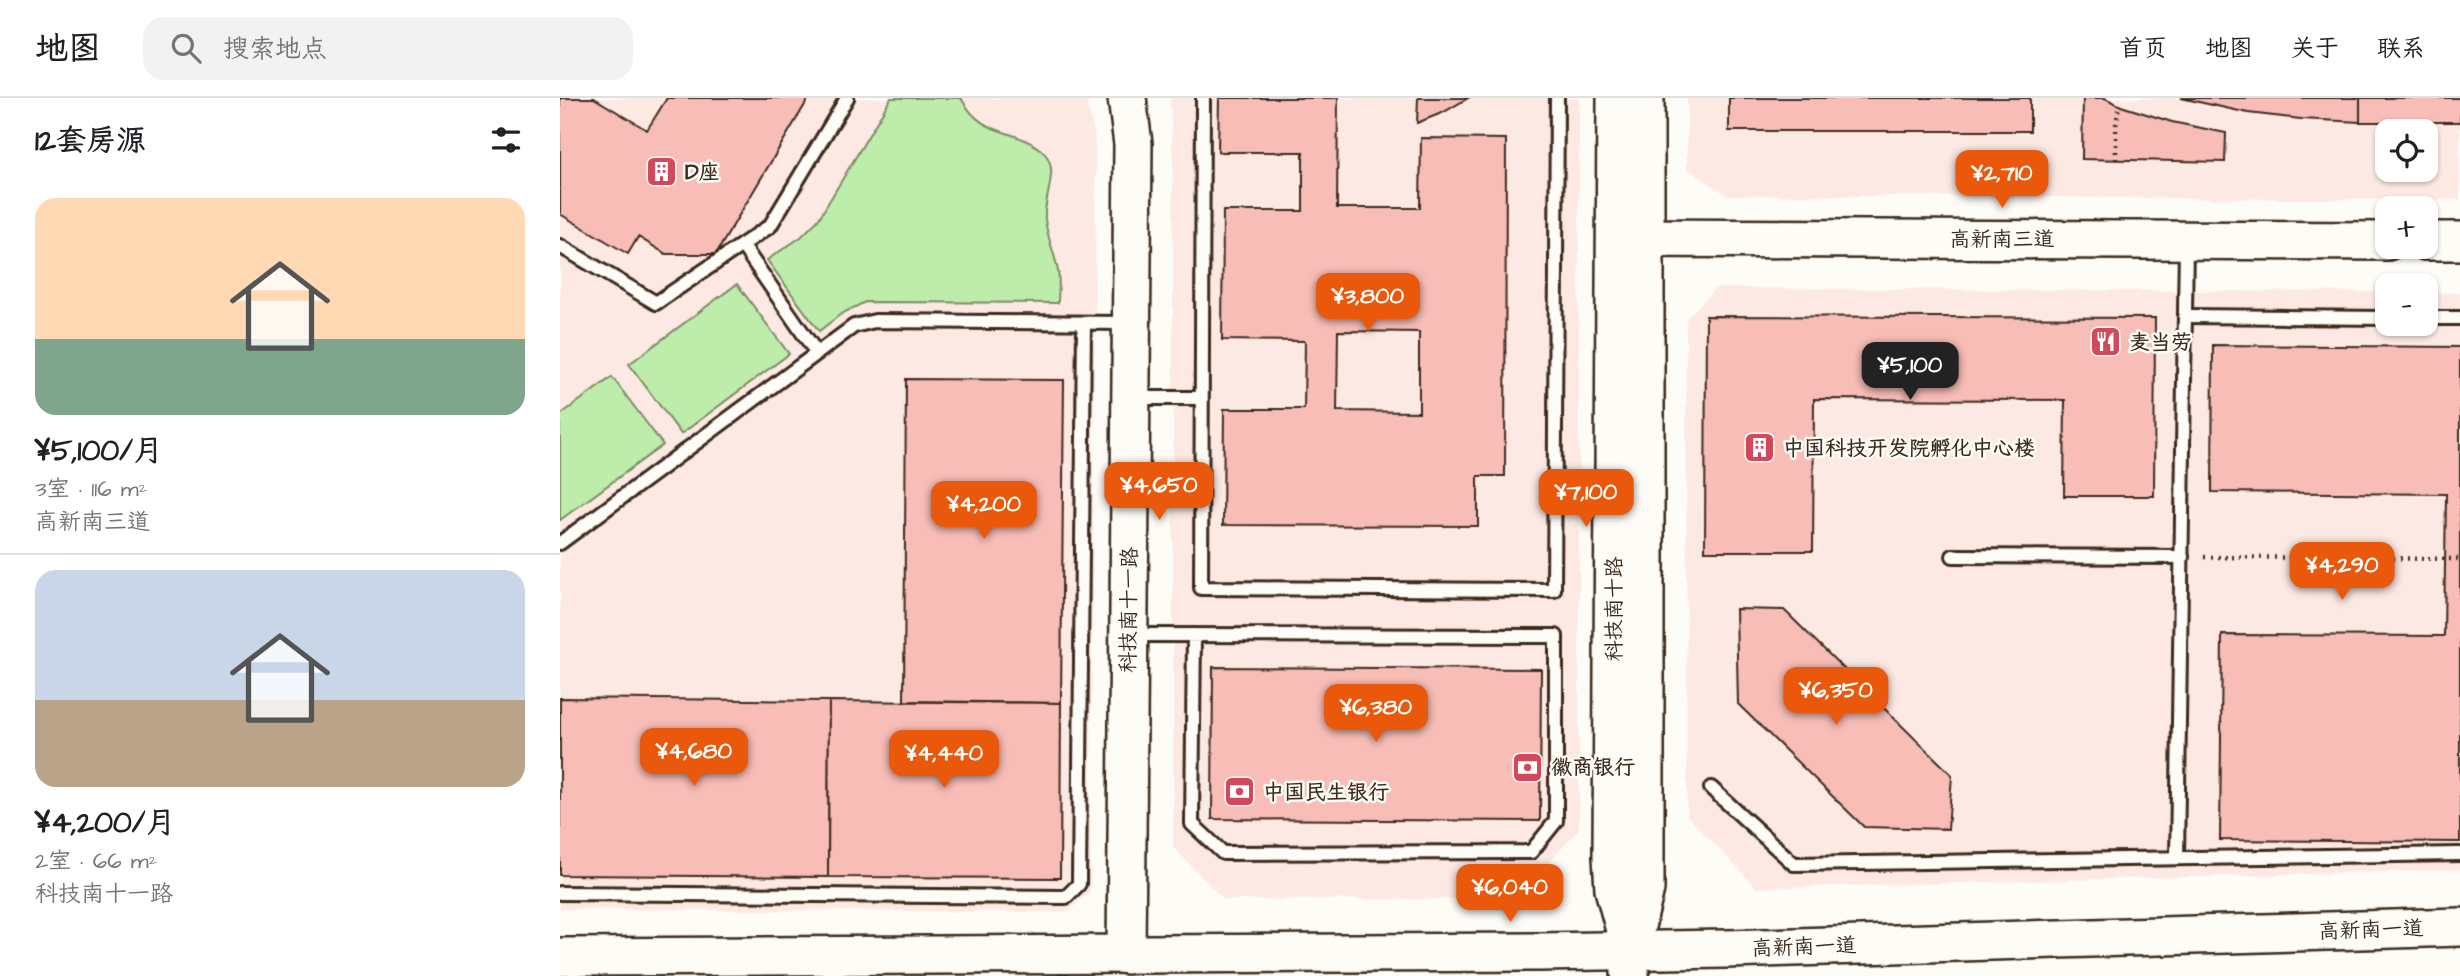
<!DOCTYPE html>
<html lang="zh">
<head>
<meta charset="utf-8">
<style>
  body { margin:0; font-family:"Architects Daughter","LXGW WenKai TC",sans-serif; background:#f2f2f2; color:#202124; height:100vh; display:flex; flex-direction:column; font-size:26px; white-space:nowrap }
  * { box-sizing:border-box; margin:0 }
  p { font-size:23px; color:#757577 }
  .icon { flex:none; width:38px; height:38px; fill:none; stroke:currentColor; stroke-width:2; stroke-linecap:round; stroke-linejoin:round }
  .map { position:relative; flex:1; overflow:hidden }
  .details { display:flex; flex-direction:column; background:#fff; width:560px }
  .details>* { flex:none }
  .fabs { position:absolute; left:1815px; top:21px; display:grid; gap:14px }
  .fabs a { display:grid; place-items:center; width:63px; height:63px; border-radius:14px; background:#fff; box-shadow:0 2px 5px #0004; font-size:35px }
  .price { position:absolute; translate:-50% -60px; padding:0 16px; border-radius:14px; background:#ea580c; color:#fff; font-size:23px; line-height:46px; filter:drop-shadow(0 2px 4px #0008) }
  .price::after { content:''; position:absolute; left:50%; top:42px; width:21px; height:16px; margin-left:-10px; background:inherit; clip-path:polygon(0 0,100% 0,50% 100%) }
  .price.active { background:#222; color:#fff }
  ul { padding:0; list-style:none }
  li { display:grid; align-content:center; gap:14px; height:371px; padding:0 35px }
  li+li { border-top:2px solid #e0e0e0 }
  li span { display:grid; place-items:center; height:217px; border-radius:21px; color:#555 }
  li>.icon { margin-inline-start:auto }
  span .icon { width:126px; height:126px; fill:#fffc; stroke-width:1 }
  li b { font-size:30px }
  h2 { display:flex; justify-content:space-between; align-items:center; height:84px; padding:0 35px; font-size:30px }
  header { display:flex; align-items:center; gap:42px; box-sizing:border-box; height:98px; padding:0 35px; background:#fff; border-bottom:2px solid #e0e0e0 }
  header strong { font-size:33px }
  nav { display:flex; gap:38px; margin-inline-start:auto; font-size:24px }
  .search { width:490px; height:63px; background:#f2f2f2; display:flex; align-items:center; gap:18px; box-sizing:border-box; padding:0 24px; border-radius:21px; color:#757577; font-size:26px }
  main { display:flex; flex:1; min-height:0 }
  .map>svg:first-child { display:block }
  .built { fill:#fce9e4; fill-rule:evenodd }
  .green { fill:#bdecab; stroke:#7c8b64; stroke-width:2 }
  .building { fill:#f8bdb6; stroke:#3b2a1e; stroke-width:2; fill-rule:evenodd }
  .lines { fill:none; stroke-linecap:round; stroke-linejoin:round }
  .lane-casing { stroke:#3b2a1e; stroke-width:18 }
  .secondary-casing { stroke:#3b2a1e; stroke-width:42 }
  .path { stroke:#3b2a1e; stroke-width:4.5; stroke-dasharray:2 5; stroke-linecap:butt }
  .lane { stroke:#fdfcf7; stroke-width:12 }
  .secondary { stroke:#fdfcf7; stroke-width:37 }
  .labels { text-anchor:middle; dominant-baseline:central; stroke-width:5; stroke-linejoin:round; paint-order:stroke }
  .poi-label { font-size:21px; font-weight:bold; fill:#3b2a1e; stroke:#fdfcf7; text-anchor:start }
  .street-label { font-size:21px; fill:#3b2a1e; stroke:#fdfcf7 }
</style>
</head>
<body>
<header>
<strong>地图</strong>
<div class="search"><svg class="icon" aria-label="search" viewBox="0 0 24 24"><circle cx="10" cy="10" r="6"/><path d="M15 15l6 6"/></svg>搜索地点</div>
<nav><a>首页</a><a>地图</a><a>关于</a><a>联系</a></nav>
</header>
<main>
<section class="details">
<h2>12套房源<svg class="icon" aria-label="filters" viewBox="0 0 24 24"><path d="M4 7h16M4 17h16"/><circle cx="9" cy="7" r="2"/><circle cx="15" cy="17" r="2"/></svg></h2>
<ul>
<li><span style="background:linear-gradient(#ffd9b3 65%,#7fa58c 0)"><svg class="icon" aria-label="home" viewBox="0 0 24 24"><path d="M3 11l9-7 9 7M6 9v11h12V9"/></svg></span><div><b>¥5,100/月</b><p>3室 · 116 m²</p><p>高新南三道</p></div></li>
<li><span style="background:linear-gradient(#c9d6e8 60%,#b9a48a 0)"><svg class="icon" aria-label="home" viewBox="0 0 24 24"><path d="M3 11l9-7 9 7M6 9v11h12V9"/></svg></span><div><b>¥4,200/月</b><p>2室 · 66 m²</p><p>科技南十一路</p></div></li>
</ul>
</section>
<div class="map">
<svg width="1900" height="878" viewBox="0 0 1900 878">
  <rect width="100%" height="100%" fill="#fdfcf7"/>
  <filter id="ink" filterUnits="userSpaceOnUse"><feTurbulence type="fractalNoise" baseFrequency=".0143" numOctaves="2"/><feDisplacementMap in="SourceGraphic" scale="14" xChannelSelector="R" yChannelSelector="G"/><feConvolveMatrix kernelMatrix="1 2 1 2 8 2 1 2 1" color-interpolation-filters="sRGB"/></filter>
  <g filter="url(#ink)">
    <g class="built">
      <polygon points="0,0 524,0 526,3 534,33 536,71 530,793 508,814 0,811"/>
      <polygon points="610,0 1019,0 1019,731 956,801 664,802 613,749 613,63"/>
      <path d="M1127 0H1900V102L1167 97 1127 70ZM1827 33H1866V72H1827Z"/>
      <polygon points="1156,190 1827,194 1827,226 1866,226 1866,194 1900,195 1900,772 1197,790 1127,718 1126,221"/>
    </g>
    <g class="green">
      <path d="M331 0H401C423 40 450 28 480 51 503 68 483 98 485 121 487 139 495 156 498 173 500 183 498 195 498 205L305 204 281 216 259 233 207 162 241 139 258 122Z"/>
      <polygon points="177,186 229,256 121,336 69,266"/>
      <polygon points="52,279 103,347 0,422 0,317"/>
    </g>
    <g class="building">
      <polygon points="0,0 34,0 87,32 107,0 249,0 156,156 106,156 78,139 68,156 0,116"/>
      <path d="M659 0H778L777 110H860L861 40 946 41 945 378H918V428L663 427 664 311H744L745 243 662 242 663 113H743V54H658ZM778 233 859 234V314L777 313Z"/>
      <polygon points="858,0 908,0 884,14 857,25"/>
      <rect x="1169" y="0" width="301" height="33"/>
      <polygon points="1523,0 1545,0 1561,8 1612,24 1666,35 1665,64 1522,61"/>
      <polygon points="1621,0 1800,0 1800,24 1741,21 1688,15"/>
      <rect x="1800" y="0" width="100" height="24"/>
      <polygon points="1146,218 1595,220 1594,398 1504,398 1505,302 1254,301 1253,453 1145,453"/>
      <polygon points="1653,247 1900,249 1900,744 1660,742 1662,537 1884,538 1886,396 1652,394"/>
      <polygon points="346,281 504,282 501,605 344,603"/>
      <polygon points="1176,511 1224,512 1392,677 1388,731 1304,729 1178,606"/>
      <polygon points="653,569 981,571 980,723 652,721"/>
      <polygon points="0,600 269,603 268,779 0,777"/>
      <polygon points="269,603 501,605 500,780 268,779"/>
    </g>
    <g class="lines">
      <defs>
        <g id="lane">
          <polyline points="643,0 641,490 994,492 997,0"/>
          <polyline points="182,147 256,254"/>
          <polyline points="0,148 96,205 210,128 287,0"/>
          <polyline points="1625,218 1827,220"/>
          <polyline points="1866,220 1900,220"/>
          <polyline points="575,300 641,300"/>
          <polyline points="0,445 294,228 315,223 568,225"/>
          <polyline points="1393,458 1622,459"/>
          <polyline points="573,537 996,538 996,723 971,754 663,755 632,726 634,537"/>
          <polyline points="1151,690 1234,766 1900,756"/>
          <polyline points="1617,760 1626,146"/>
          <polyline points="0,795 506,799 519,786 524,225"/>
        </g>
        <g id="secondary">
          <polyline points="1056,0 1052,759 1054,791 1069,847"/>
          <polyline points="1062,140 1827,143"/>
          <polyline points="1866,143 1900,143"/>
          <polyline points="566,857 573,46 567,0"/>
          <polyline points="0,859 979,854 1166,851 1900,829"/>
          <polyline points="1070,876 1070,853 1085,791 1085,0"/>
        </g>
      </defs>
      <use href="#lane" class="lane-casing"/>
      <use href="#secondary" class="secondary-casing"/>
      <g class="path">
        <polyline points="1556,62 1556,27 1559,7"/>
        <polyline points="1644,459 1900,461"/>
      </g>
      <use href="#lane" class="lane"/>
      <use href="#secondary" class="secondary"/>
    </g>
  </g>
  <defs>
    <symbol id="building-square" viewBox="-11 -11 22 22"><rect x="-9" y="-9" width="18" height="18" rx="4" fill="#d1495b" stroke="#fdfcf7"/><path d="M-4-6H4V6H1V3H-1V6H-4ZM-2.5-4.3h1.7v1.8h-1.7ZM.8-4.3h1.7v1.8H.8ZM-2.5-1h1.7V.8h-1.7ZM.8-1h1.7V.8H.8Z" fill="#fff"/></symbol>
    <symbol id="restaurant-square" viewBox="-11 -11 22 22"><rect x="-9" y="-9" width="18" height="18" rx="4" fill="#d1495b" stroke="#fdfcf7"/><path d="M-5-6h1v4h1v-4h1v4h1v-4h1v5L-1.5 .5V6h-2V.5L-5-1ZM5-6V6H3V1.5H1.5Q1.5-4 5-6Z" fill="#fff"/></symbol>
    <symbol id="bank-square" viewBox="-11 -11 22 22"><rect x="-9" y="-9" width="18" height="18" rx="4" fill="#d1495b" stroke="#fdfcf7"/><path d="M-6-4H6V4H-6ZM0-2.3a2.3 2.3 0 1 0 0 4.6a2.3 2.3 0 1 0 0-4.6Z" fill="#fff"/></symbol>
  </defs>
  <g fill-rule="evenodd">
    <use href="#building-square" x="84" y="56" width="35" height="35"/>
    <use href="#restaurant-square" x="1528" y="226" width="35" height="35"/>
    <use href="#building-square" x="1182" y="332" width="35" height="35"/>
    <use href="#bank-square" x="950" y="652" width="35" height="35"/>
    <use href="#bank-square" x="662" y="676" width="35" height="35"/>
  </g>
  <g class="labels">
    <g class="poi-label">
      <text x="125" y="74">D座</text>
      <text x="1569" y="244">麦当劳</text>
      <text x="1223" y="350">中国科技开发院孵化中心楼</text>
      <text x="991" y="669">徽商银行</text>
      <text x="703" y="694">中国民生银行</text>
    </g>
    <g class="street-label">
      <text x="1442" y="141">高新南三道</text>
      <text transform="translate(1054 511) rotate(-90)">科技南十路</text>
      <text transform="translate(569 512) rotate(-89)">科技南十一路</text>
      <text transform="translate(1811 832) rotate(-2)">高新南一道</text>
      <text transform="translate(1244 849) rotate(-2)">高新南一道</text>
    </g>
  </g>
</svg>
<div class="fabs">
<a><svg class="icon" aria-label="locate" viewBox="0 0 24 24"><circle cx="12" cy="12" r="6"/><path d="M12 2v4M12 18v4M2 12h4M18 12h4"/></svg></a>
<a>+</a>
<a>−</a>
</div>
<b class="price" style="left:1442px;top:112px">¥2,710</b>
<b class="price" style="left:808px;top:235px">¥3,800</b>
<b class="price active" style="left:1350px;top:304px">¥5,100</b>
<b class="price" style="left:599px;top:424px">¥4,650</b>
<b class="price" style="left:1026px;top:431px">¥7,100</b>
<b class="price" style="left:424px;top:443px">¥4,200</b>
<b class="price" style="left:1782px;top:504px">¥4,290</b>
<b class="price" style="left:1276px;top:629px">¥6,350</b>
<b class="price" style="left:816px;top:646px">¥6,380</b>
<b class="price" style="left:134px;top:690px">¥4,680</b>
<b class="price" style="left:384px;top:692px">¥4,440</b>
<b class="price" style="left:950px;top:826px">¥6,040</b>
</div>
</main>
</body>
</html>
